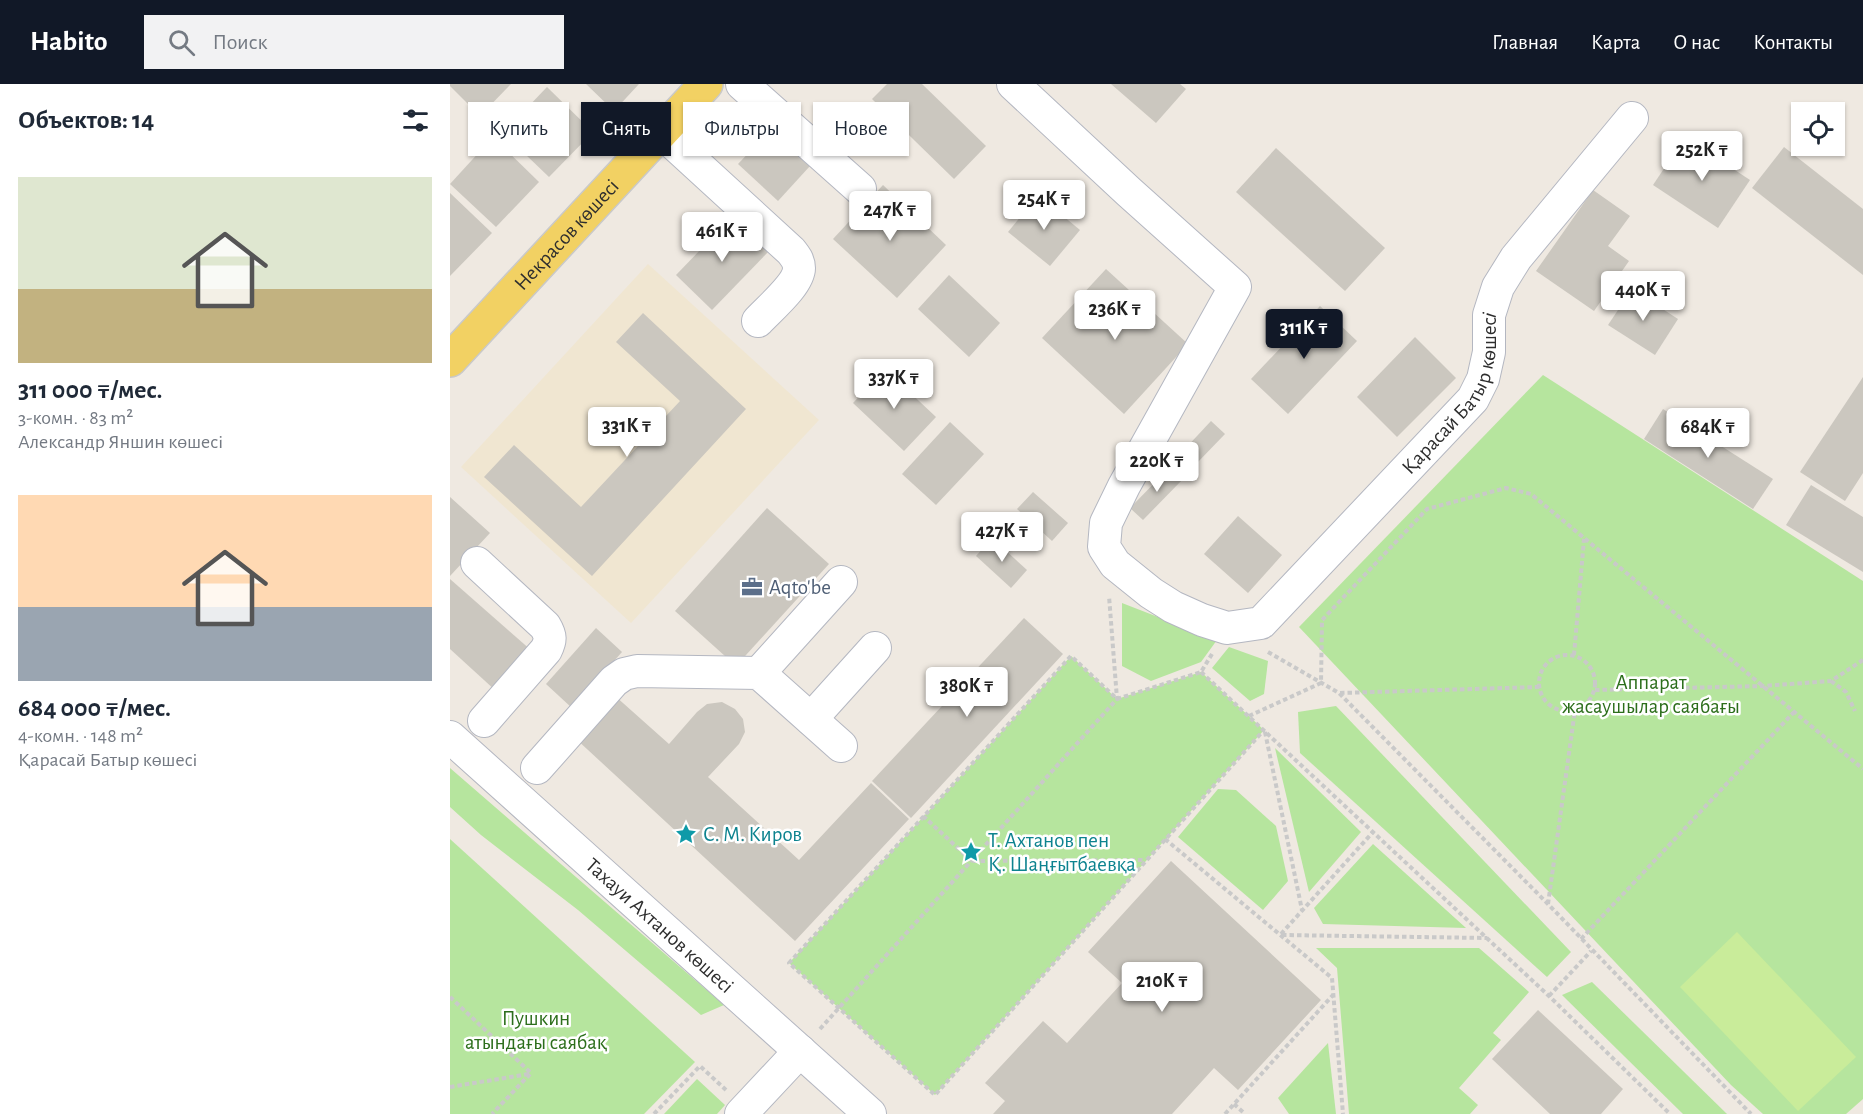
<!DOCTYPE html>
<html lang="ru">
<head>
<meta charset="utf-8">
<style>
  body { margin:0; font-family:"Alegreya Sans",sans-serif; background:#f2f2f3; color:#1f2937; height:100vh; display:flex; flex-direction:column; font-size:22px; white-space:nowrap }
  * { box-sizing:border-box; margin:0 }
  p { font-size:20px; color:#747a83 }
  .icon { flex:none; width:33px; height:33px; fill:none; stroke:currentColor; stroke-width:2; stroke-linecap:round; stroke-linejoin:round }
  .map { position:relative; flex:1; overflow:hidden }
  .panel { display:flex; flex-direction:column; background:#fff; width:450px }
  .panel>* { flex:none }
  .hud { position:absolute; left:18px; top:18px; width:570px; height:54px; display:flex; gap:12px }
  .fabs { position:absolute; left:1341px; top:18px; display:grid; gap:12px }
  .fabs a { display:grid; place-items:center; width:54px; height:54px; border-radius:0px; background:#fff; box-shadow:0 2px 4px #0004; font-size:30px }
  .price { position:absolute; translate:-50% -51px; padding:0 14px; border-radius:6px; background:#fff; color:#222; font-size:20px; line-height:39px; filter:drop-shadow(0 2px 3px #0008) }
  .price::after { content:''; position:absolute; left:50%; top:36px; width:18px; height:14px; margin-left:-9px; background:inherit; clip-path:polygon(0 0,100% 0,50% 100%) }
  .price.current { background:#111827; color:#fff }
  ul { padding:0; list-style:none }
  li { display:grid; align-content:center; gap:12px; height:318px; padding:0 18px }
  li span { display:grid; place-items:center; height:186px; border-radius:0px; color:#555 }
  li>.icon { margin-inline-start:auto }
  span .icon { width:108px; height:108px; fill:#fffc; stroke-width:1 }
  li b { font-size:26px }
  h2 { display:flex; justify-content:space-between; align-items:center; height:72px; padding:0 18px; font-size:26px }
  .pill { padding:0 21px; border-radius:0px; background:#fff; box-shadow:0 2px 4px #0004; font-size:21px; line-height:54px }
  .pill.current { background:#111827; color:#fff }
  header { display:flex; align-items:center; gap:36px; box-sizing:border-box; height:84px; padding:0 30px; background:#111827; color:#fff }
  header strong { font-size:28px }
  nav { display:flex; gap:33px; margin-inline-start:auto; font-size:21px }
  .search { width:420px; height:54px; background:#f2f2f3; display:flex; align-items:center; gap:15px; box-sizing:border-box; padding:0 21px; border-radius:0px; color:#747a83; font-size:22px }
  main { display:flex; flex:1; min-height:0 }
  .map>svg:first-child { display:block }
  .education { fill:#f0e6d1 }
  .green { fill:#b6e59e }
  .pitch { fill:#c9ec9a }
  .building { fill:#cbc7bf }
  .lines { fill:none; stroke-linecap:round; stroke-linejoin:round }
  .minor-casing { stroke:#b4b7c1; stroke-width:34 }
  .major-casing { stroke:#c9c9c9; stroke-width:36 }
  .path { stroke:#c9c9c9; stroke-width:4; stroke-dasharray:4.5 3; stroke-linecap:butt }
  .minor { stroke:#fff; stroke-width:32 }
  .major { stroke:#f2d163; stroke-width:33 }
  .labels { text-anchor:middle; dominant-baseline:central; stroke-width:5; stroke-linejoin:round; paint-order:stroke }
  .street-label { font-size:21px; fill:#2e2e2e; stroke:#fff }
  .service-label { font-size:21px; fill:#4e5e75; stroke:#fff; text-anchor:start }
  .park-label { font-size:21px; fill:#2c6e1b; stroke:#fff }
  .culture-label { font-size:21px; fill:#0d838f; stroke:#fff; text-anchor:start }
</style>
</head>
<body>
<header>
<strong>Habito</strong>
<div class="search"><svg class="icon" aria-label="search" viewBox="0 0 24 24"><circle cx="10" cy="10" r="6"/><path d="M15 15l6 6"/></svg>Поиск</div>
<nav><a>Главная</a><a>Карта</a><a>О нас</a><a>Контакты</a></nav>
</header>
<main>
<section class="panel">
<h2>Объектов: 14<svg class="icon" aria-label="filters" viewBox="0 0 24 24"><path d="M4 7h16M4 17h16"/><circle cx="9" cy="7" r="2"/><circle cx="15" cy="17" r="2"/></svg></h2>
<ul>
<li><span style="background:linear-gradient(#dfe7d0 60%,#c2b280 0)"><svg class="icon" aria-label="home" viewBox="0 0 24 24"><path d="M3 11l9-7 9 7M6 9v11h12V9"/></svg></span><div><b>311 000 ₸/мес.</b><p>3-комн. · 83 m²</p><p>Александр Яншин көшесі</p></div></li>
<li><span style="background:linear-gradient(#ffd9b3 60%,#9aa5b1 0)"><svg class="icon" aria-label="home" viewBox="0 0 24 24"><path d="M3 11l9-7 9 7M6 9v11h12V9"/></svg></span><div><b>684 000 ₸/мес.</b><p>4-комн. · 148 m²</p><p>Қарасай Батыр көшесі</p></div></li>
</ul>
</section>
<div class="map">
<svg width="1413" height="1030" viewBox="0 0 1413 1030">
  <rect width="100%" height="100%" fill="#efe9e1"/>
  <polygon class="education" points="198,180 369,336 181,539 11,383"/>
  <g class="green">
    <polygon points="1093,291 1413,497 1413,1015 1396,1030 1313,1030 1281,1001 849,543"/>
    <polygon points="672,519 767,556 751,578 701,597 672,582"/>
    <polygon points="779,563 818,577 814,610 800,617 762,584"/>
    <polygon points="621,572 667,615 751,588 814,646 485,1011 339,879"/>
    <polygon points="886,622 1121,868 1097,893 850,669 848,628"/>
    <polygon points="825,664 911,748 859,808"/>
    <polygon points="0,684 274,921 251,931 128,826 31,751 0,723"/>
    <polygon points="768,705 786,706 826,742 838,797 813,826 728,753"/>
    <polygon points="0,755 245,978 194,1030 0,1030"/>
    <polygon points="923,760 1016,844 873,840 864,824"/>
    <polygon points="866,864 1029,864 1079,908 1043,949 1051,956 1009,1004 1028,1021 1020,1030 899,1030 887,884"/>
    <polygon points="1142,898 1277,1030 1233,1030 1112,911"/>
    <polygon points="878,959 886,1030 839,1030 828,1014"/>
    <polygon points="247,995 275,1021 267,1030 214,1030"/>
  </g>
  <polygon class="pitch" points="1287,848 1406,973 1348,1027 1230,903"/>
  <g class="building">
    <polygon points="0,0 61,0 30,32 0,2"/>
    <polygon points="136,0 189,0 164,27"/>
    <polygon points="437,0 472,0 536,62 504,95 422,15"/>
    <polygon points="661,0 730,0 736,5 706,39"/>
    <polygon points="97,3 143,48 99,93 53,49"/>
    <polygon points="320,46 360,82 328,117 288,80"/>
    <polygon points="43,53 89,98 46,143 0,100"/>
    <polygon points="1235,53 1300,96 1268,144 1203,101"/>
    <polygon points="1334,63 1413,125 1413,191 1302,104"/>
    <polygon points="826,64 935,164 895,207 786,108"/>
    <polygon points="433,101 496,161 447,214 383,155"/>
    <polygon points="1143,106 1180,132 1158,162 1179,177 1144,227 1086,187"/>
    <polygon points="0,109 42,149 0,192"/>
    <polygon points="588,111 630,146 600,182 558,148"/>
    <polygon points="283,132 319,167 262,226 226,191"/>
    <polygon points="656,185 738,260 674,330 592,254"/>
    <polygon points="499,191 550,239 519,273 468,225"/>
    <polygon points="1182,205 1228,235 1205,271 1158,241"/>
    <polygon points="870,222 907,257 838,330 801,295"/>
    <polygon points="193,229 296,325 142,492 34,393 64,361 131,423 230,317 166,258"/>
    <polygon points="965,253 1006,294 947,353 907,313"/>
    <polygon points="435,285 486,333 454,367 403,319"/>
    <polygon points="1413,293 1413,389 1395,417 1350,388"/>
    <polygon points="1213,325 1323,395 1303,425 1194,355"/>
    <polygon points="761,337 775,350 746,380 733,367"/>
    <polygon points="500,338 534,370 486,421 452,390"/>
    <polygon points="721,382 734,394 693,436 680,424"/>
    <polygon points="1361,401 1413,433 1413,488 1336,441"/>
    <polygon points="583,408 618,439 602,457 567,425"/>
    <polygon points="0,413 40,449 0,492"/>
    <polygon points="317,424 379,480 286,582 225,527"/>
    <polygon points="788,432 832,471 798,509 754,470"/>
    <polygon points="542,454 577,486 561,504 526,472"/>
    <polygon points="0,495 82,567 46,607 0,565"/>
    <polygon points="574,534 613,570 461,734 422,697"/>
    <polygon points="146,544 172,568 122,624 96,600"/>
    <polygon points="164,611 219,660 247,628 257,620 272,618 285,625 293,635 295,648 289,660 258,693 349,776 421,699 459,735 345,857 125,654"/>
    <polygon points="721,777 871,916 788,1006 764,984 722,1030 543,1030 555,1017 535,999 593,937 617,959 672,899 638,868"/>
    <polygon points="1088,926 1173,1005 1151,1030 1100,1030 1042,975"/>
  </g>
  <g class="lines">
    <defs>
      <g id="minor">
        <polyline points="292,0 410,105"/>
        <path id="s1" d="M563 0 679 108 785 203 674 402 656 439 654 463 665 480 701 509 723 523 752 536 777 544 811 539 1023 315 1033 295 1039 268V231L1048 203 1066 174 1182 34"/>
        <path d="M211 48 341 167C345 172 349 177 349 184 349 200 319 225 308 237"/>
        <path d="M27 479 95 542C101 552 101 556 96 566L34 637"/>
        <polyline points="309,589 391,498"/>
        <polyline points="361,635 425,564"/>
        <path id="s2" d="M0 653 420 1030"/>
        <polyline points="87,684 164,597 174,590 187,587 309,589 391,662"/>
        <polyline points="291,1030 350,967"/>
      </g>
      <g id="major">
        <path id="s3" d="M0 276 256 0"/>
      </g>
    </defs>
    <use href="#minor" class="minor-casing"/>
    <use href="#major" class="major-casing"/>
    <g class="path">
      <polyline points="818,568 889,609 1098,820 1301,1030"/>
      <polyline points="762,570 751,588 667,615 621,572 339,879 485,1011 814,646"/>
      <circle cx="1117" cy="599" r="28"/>
      <polyline points="1124,571 1134,455"/>
      <polyline points="751,588 1099,912 1220,1030"/>
      <polyline points="1381,597 1396,608 1405,627"/>
      <polyline points="1145,606 1313,602 1381,597 1413,576"/>
      <polyline points="890,609 1089,603"/>
      <polyline points="799,632 871,599 872,536 977,425 1056,404 1081,410 1413,685"/>
      <polyline points="815,648 852,826"/>
      <polyline points="473,732 522,777 695,776"/>
      <polyline points="715,755 882,894 893,1030"/>
      <polyline points="1098,820 1125,626"/>
      <polyline points="831,850 923,748"/>
      <polyline points="832,851 1037,854"/>
      <polyline points="1131,855 1344,628"/>
      <polyline points="1099,912 1141,867"/>
      <polyline points="0,913 81,989 42,1030"/>
      <polyline points="370,945 667,615 659,512"/>
      <polyline points="0,1003 79,990"/>
      <polyline points="784,1020 795,1030"/>
      <polyline points="204,1030 250,982 276,1006"/>
      <polyline points="775,1030 883,911"/>
    </g>
    <use href="#minor" class="minor"/>
    <use href="#major" class="major"/>
  </g>
  <defs>
    <symbol id="office-bare" viewBox="-9 -9 18 18"><path d="M-6-3h4V-5.5h4V-3h4V5H-6ZM-1-4.5V-3h2v-1.5ZM-6 0V1H6V0Z" fill="#5c6f8a" stroke="#fff" stroke-width="2.5" paint-order="stroke"/></symbol>
    <symbol id="sight-bare" viewBox="-9 -9 18 18"><path d="M0-6L1.8-2.2L6-1.7L2.9 1.2L3.7 5.4L0 3.3L-3.7 5.4L-2.9 1.2L-6-1.7L-1.8-2.2Z" fill="#0f9aa8" stroke="#fff" stroke-width="2.5" paint-order="stroke"/></symbol>
  </defs>
  <g fill-rule="evenodd">
    <use href="#office-bare" x="287" y="488" width="30" height="30"/>
    <use href="#sight-bare" x="221" y="735" width="30" height="30"/>
    <use href="#sight-bare" x="506" y="753" width="30" height="30"/>
  </g>
  <g class="labels">
    <g class="street-label">
      <text stroke="none"><textPath href="#s3" startOffset="171">Некрасов көшесі</textPath></text>
      <text stroke="none"><textPath href="#s1" startOffset="1083">Қарасай Батыр көшесі</textPath></text>
      <text stroke="none"><textPath href="#s2" startOffset="282">Тахауи Ахтанов көшесі</textPath></text>
    </g>
    <g class="service-label">
      <text x="319" y="503">Aqto'be</text>
    </g>
    <g class="park-label">
      <text x="1201" y="598">Аппарат<tspan x="1201" dy="24">жасаушылар саябағы</tspan></text>
      <text x="86" y="934">Пушкин<tspan x="86" dy="24">атындағы саябақ</tspan></text>
    </g>
    <g class="culture-label">
      <text x="253" y="750">С. М. Киров</text>
      <text x="538" y="756">Т. Ахтанов пен<tspan x="538" dy="24">Қ. Шаңғытбаевқа</tspan></text>
    </g>
  </g>
</svg>
<div class="fabs">
<a><svg class="icon" aria-label="locate" viewBox="0 0 24 24"><circle cx="12" cy="12" r="6"/><path d="M12 2v4M12 18v4M2 12h4M18 12h4"/></svg></a>
</div>
<b class="price" style="left:1252px;top:98px">252K ₸</b>
<b class="price" style="left:594px;top:147px">254K ₸</b>
<b class="price" style="left:440px;top:158px">247K ₸</b>
<b class="price" style="left:272px;top:179px">461K ₸</b>
<b class="price" style="left:1193px;top:238px">440K ₸</b>
<b class="price" style="left:665px;top:257px">236K ₸</b>
<b class="price current" style="left:854px;top:276px">311K ₸</b>
<b class="price" style="left:444px;top:326px">337K ₸</b>
<b class="price" style="left:177px;top:374px">331K ₸</b>
<b class="price" style="left:1258px;top:375px">684K ₸</b>
<b class="price" style="left:707px;top:409px">220K ₸</b>
<b class="price" style="left:552px;top:479px">427K ₸</b>
<b class="price" style="left:517px;top:634px">380K ₸</b>
<b class="price" style="left:712px;top:929px">210K ₸</b>
<div class="hud">
<a class="pill">Купить</a>
<a class="pill current">Снять</a>
<a class="pill">Фильтры</a>
<a class="pill">Новое</a>
</div>
</div>
</main>
</body>
</html>
